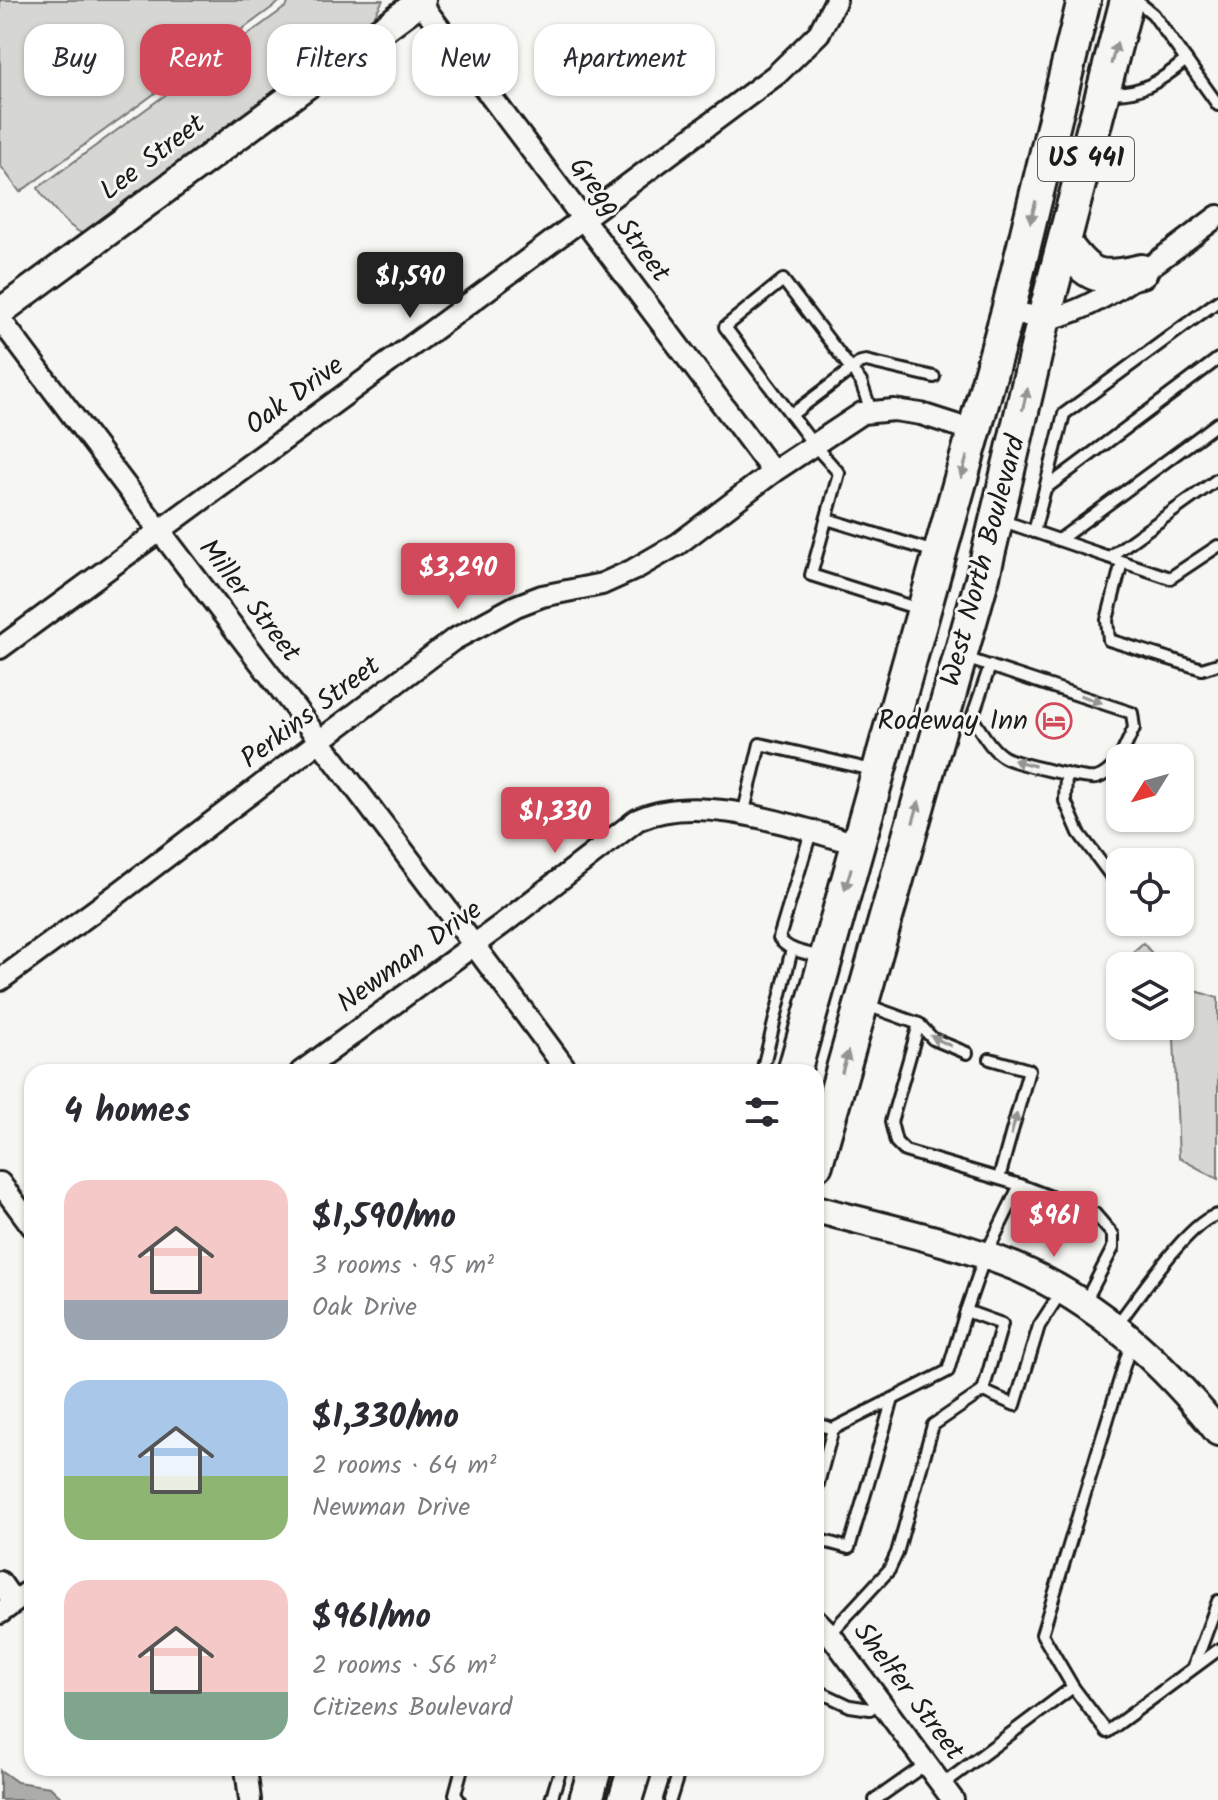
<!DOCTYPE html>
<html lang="en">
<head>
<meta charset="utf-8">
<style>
  body { margin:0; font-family:Kalam,sans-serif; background:#f2f2f3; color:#2b2b33; height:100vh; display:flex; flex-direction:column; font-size:30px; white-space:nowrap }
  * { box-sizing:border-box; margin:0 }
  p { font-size:26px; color:#7c7c81 }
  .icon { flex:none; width:44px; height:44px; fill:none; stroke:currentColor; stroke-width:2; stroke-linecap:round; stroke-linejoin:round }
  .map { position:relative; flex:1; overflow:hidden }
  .details { position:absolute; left:24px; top:1064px; width:800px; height:712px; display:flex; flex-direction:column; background:#fff; border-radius:24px; box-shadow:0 2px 6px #0004 }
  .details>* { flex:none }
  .guide { position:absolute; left:24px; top:24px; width:800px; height:72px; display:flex; gap:16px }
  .needle { width:52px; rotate:233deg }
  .tools { position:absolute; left:1106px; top:744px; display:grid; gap:16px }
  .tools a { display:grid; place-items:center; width:88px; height:88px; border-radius:16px; background:#fff; box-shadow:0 2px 6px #0004; font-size:40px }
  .price { position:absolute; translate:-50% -68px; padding:0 18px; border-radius:8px; background:#d1495b; color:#fff; font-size:26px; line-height:52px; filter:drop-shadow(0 2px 4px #0008) }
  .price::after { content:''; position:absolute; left:50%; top:48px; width:24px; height:18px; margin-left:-12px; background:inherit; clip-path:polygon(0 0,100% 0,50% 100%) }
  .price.on { background:#222; color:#fff }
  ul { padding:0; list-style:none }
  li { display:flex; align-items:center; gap:24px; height:200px; padding:0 40px }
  li span { display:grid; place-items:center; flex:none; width:224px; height:160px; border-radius:24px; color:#555 }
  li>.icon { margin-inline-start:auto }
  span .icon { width:96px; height:96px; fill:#fffc; stroke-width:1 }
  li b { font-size:34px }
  h2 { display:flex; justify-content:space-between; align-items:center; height:96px; padding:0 40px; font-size:34px }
  .tag { padding:0 28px; border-radius:24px; background:#fff; box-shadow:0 2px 6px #0004; font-size:28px; line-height:72px }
  .tag.on { background:#d1495b; color:#fff }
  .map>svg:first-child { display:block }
  .green { fill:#d6d6d2; stroke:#797977; stroke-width:2 }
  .water { fill:#acaca9; stroke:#727271; stroke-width:2 }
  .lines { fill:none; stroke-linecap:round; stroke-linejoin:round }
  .service-casing { stroke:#1c1c1c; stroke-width:16 }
  .minor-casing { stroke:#1c1c1c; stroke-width:26 }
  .tertiary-casing { stroke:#1c1c1c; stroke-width:32 }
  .primary-casing { stroke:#1c1c1c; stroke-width:38 }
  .service { stroke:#f6f6f2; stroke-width:10 }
  .minor { stroke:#f6f6f2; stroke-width:20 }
  .tertiary { stroke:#f6f6f2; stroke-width:26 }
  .primary { stroke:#f6f6f2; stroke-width:32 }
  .oneway { fill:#949492 }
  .labels { text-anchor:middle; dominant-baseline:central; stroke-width:6; stroke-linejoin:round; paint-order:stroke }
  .shield { fill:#f6f6f2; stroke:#5d5d5c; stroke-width:2 }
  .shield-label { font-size:26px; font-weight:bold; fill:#1c1c1c }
  .street-label { font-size:28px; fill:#1c1c1c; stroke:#f6f6f2 }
  .poi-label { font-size:28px; fill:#1c1c1c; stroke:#f6f6f2; text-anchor:end }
</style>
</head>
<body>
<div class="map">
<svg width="1218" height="1800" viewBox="0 0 1218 1800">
  <rect width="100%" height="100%" fill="#f6f6f2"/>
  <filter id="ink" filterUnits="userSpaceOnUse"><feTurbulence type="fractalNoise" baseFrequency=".0125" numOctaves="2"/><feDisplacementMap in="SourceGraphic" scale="16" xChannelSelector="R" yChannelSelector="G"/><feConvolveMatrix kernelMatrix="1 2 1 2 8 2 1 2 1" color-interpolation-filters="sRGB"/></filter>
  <g filter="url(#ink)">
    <g class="green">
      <polygon points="0,0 280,0 281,1 20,192 0,165"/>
      <path d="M289 0H383L367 30 88 236C68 229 54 209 41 193L38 188 287 6Z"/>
      <polygon points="1143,943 1163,966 1128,966 1124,960"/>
      <polygon points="1180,986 1218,998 1218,1179 1179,1158 1174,1037 1167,1026 1180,1026"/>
    </g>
    <polygon class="water" points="0,1770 17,1782 50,1787 64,1800 0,1800"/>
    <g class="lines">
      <defs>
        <g id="service">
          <polyline points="1129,1 1142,5 1153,14 1218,105"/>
          <path d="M1106 92C1139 96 1161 81 1186 60"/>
          <polyline points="871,411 861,382 783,280 725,327 813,444 839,473 811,575 919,609"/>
          <polyline points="791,415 861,362 866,361 934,377"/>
          <polyline points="1046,488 1218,359"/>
          <polyline points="827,519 938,553"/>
          <polyline points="1000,520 1170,578 1218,546"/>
          <polyline points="1034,532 1064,414 1218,301"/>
          <polyline points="1059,540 1218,423"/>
          <polyline points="1109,557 1218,479"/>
          <polyline points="1122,562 1107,620 1109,640 1202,669 1218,664"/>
          <polyline points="962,657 1132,713 1134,728 1120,758"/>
          <path d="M990 666 972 718C981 730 990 749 1004 757 1014 763 1085 780 1096 778 1106 776 1114 766 1120 759"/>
          <polyline points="1066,774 1065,801 1079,833 1120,888"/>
          <polyline points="743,815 760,744 877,771"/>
          <path d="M811 832 779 938C788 952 809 953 824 958"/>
          <polyline points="864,1004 919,1024 891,1122 896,1142 905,1151 1020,1185 985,1256 966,1311 1002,1324 983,1391 1015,1405 1039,1326 1061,1292"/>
          <polyline points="919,1024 933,1039 967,1053"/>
          <polyline points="990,1059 1029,1070 999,1178"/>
          <polyline points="762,1072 792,949"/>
          <polyline points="1020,1185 1095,1214 1113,1235 1113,1248 1084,1304"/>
          <path d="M1116 1326C1135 1302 1191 1218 1218 1215"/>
          <polyline points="816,1424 833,1429 948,1371 966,1311"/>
          <polyline points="816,1491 833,1429"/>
          <polyline points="816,1539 849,1548 893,1399"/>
          <polyline points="830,1634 889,1570 897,1553 933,1425 983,1391"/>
          <polyline points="1194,1666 1218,1601"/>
          <polyline points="1073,1687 1042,1634 1131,1343"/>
          <polyline points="816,1690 850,1706 870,1709 879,1701"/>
          <polyline points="942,1785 1073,1687 1107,1732 1218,1650"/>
          <polyline points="459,1800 455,1794 462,1768"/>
          <polyline points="551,1800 561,1768"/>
          <polyline points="670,1800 680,1768"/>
          <polyline points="875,1800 926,1764"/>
        </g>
        <g id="minor">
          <polyline points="420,2 773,472"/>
          <path d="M1008 311C1020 313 1033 318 1045 318 1093 317 1178 245 1218 216"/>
          <path d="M0 319C188 571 382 818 568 1072"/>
          <polyline points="0,648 444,322 777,74 819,33 836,0"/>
          <polyline points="0,980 116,895 453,640 516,606 542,596 602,584 633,570 678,544 773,472 862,413 894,410 921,414 974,431"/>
          <path d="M301 1072 501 925 637 820C700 791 794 827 858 844"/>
          <polyline points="0,1183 32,1226"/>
          <polyline points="0,1582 14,1602"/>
          <polyline points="0,1613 32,1589"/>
          <polyline points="816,1620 830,1634 953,1800"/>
          <polyline points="246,1768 250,1800"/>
        </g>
        <g id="tertiary">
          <polyline points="0,312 422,0"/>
          <path d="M816 1209C882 1227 952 1241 1016 1267 1096 1301 1165 1364 1218 1432"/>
        </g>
        <g id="primary">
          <path d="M1064 243C1089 278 1099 281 1141 271"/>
          <polyline points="794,1072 1008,311 1084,0"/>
          <polyline points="816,1164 983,576 1044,318 1127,0"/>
          <polyline points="586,1800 595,1768"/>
          <polyline points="625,1800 635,1768"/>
        </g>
      </defs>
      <use href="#service" class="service-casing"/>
      <use href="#minor" class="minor-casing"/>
      <use href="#tertiary" class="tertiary-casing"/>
      <use href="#primary" class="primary-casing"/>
      <use href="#service" class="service"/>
      <use href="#minor" class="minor"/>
      <use href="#tertiary" class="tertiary"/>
      <use href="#primary" class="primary"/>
    </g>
    <defs><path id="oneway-solid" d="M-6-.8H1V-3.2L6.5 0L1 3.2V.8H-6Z" transform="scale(2)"/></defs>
    <g class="oneway">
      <use href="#oneway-solid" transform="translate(1114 53) rotate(-75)"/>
      <use href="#oneway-solid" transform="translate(1033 212) rotate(104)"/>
      <use href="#oneway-solid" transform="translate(1025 399) rotate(-77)"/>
      <use href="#oneway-solid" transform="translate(964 467) rotate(106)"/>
      <use href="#oneway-solid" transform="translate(1091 699) rotate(19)"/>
      <use href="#oneway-solid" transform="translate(1024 763) rotate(-165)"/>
      <use href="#oneway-solid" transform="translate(916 812) rotate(-74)"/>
      <use href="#oneway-solid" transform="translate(848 879) rotate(106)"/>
      <use href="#oneway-solid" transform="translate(941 1041) rotate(-153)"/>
      <use href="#oneway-solid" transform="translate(845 1062) rotate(-74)"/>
      <use href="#oneway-solid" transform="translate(1014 1124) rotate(-75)"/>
    </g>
  </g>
  <defs>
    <symbol id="hotel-ring" viewBox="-11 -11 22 22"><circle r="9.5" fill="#f6f6f2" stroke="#d1495b" stroke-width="1.5"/><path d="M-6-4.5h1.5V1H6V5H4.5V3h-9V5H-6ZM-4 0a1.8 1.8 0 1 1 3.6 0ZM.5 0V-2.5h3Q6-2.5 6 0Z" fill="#d1495b"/></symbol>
  </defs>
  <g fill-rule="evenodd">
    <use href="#hotel-ring" x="1034" y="701" width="40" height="40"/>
  </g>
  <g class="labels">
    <rect class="shield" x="1038" y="137" width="96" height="44" rx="6"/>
    <g class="shield-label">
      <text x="1086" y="159">US 441</text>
    </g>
    <g class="street-label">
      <text transform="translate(153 158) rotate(-37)">Lee Street</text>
      <text transform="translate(619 220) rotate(53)">Gregg Street</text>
      <text transform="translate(295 396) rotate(-36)">Oak Drive</text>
      <text transform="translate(984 561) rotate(-75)">West North Boulevard</text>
      <text transform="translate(249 601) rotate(52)">Miller Street</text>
      <text transform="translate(311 713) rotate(-37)">Perkins Street</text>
      <text transform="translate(410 957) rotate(-36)">Newman Drive</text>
      <text transform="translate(908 1692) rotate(53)">Shelfer Street</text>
    </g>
    <g class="poi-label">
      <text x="1028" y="721">Rodeway Inn</text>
    </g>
  </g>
</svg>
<div class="tools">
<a><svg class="needle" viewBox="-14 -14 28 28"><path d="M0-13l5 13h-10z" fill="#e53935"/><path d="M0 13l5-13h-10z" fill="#7c7c81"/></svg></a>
<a><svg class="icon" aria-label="locate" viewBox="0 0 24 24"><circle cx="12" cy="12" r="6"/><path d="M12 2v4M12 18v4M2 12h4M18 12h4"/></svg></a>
<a><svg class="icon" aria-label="layers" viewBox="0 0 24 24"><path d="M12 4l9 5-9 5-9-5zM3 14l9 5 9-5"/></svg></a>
</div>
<b class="price on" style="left:410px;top:320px">$1,590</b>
<b class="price" style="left:458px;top:611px">$3,290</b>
<b class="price" style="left:555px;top:855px">$1,330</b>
<b class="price" style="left:1054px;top:1259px">$961</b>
<div class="guide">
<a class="tag">Buy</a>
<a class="tag on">Rent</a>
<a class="tag">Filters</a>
<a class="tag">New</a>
<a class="tag">Apartment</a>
</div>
<section class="details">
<h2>4 homes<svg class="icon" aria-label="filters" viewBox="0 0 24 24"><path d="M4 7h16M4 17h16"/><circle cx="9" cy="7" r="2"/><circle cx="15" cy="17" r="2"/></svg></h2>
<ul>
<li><span style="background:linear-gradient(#f6c9c9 75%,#9aa5b1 0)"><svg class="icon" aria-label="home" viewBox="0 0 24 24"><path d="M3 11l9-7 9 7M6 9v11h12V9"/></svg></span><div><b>$1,590/mo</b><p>3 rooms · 95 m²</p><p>Oak Drive</p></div></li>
<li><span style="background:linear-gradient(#a9c7e8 60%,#8fb573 0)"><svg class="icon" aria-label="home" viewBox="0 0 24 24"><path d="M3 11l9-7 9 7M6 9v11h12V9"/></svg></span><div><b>$1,330/mo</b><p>2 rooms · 64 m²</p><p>Newman Drive</p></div></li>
<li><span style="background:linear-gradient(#f6c9c9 70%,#7fa58c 0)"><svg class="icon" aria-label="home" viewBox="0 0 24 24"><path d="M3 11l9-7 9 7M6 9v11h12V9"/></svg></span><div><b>$961/mo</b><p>2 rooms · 56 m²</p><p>Citizens Boulevard</p></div></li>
</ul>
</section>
</div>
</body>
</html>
